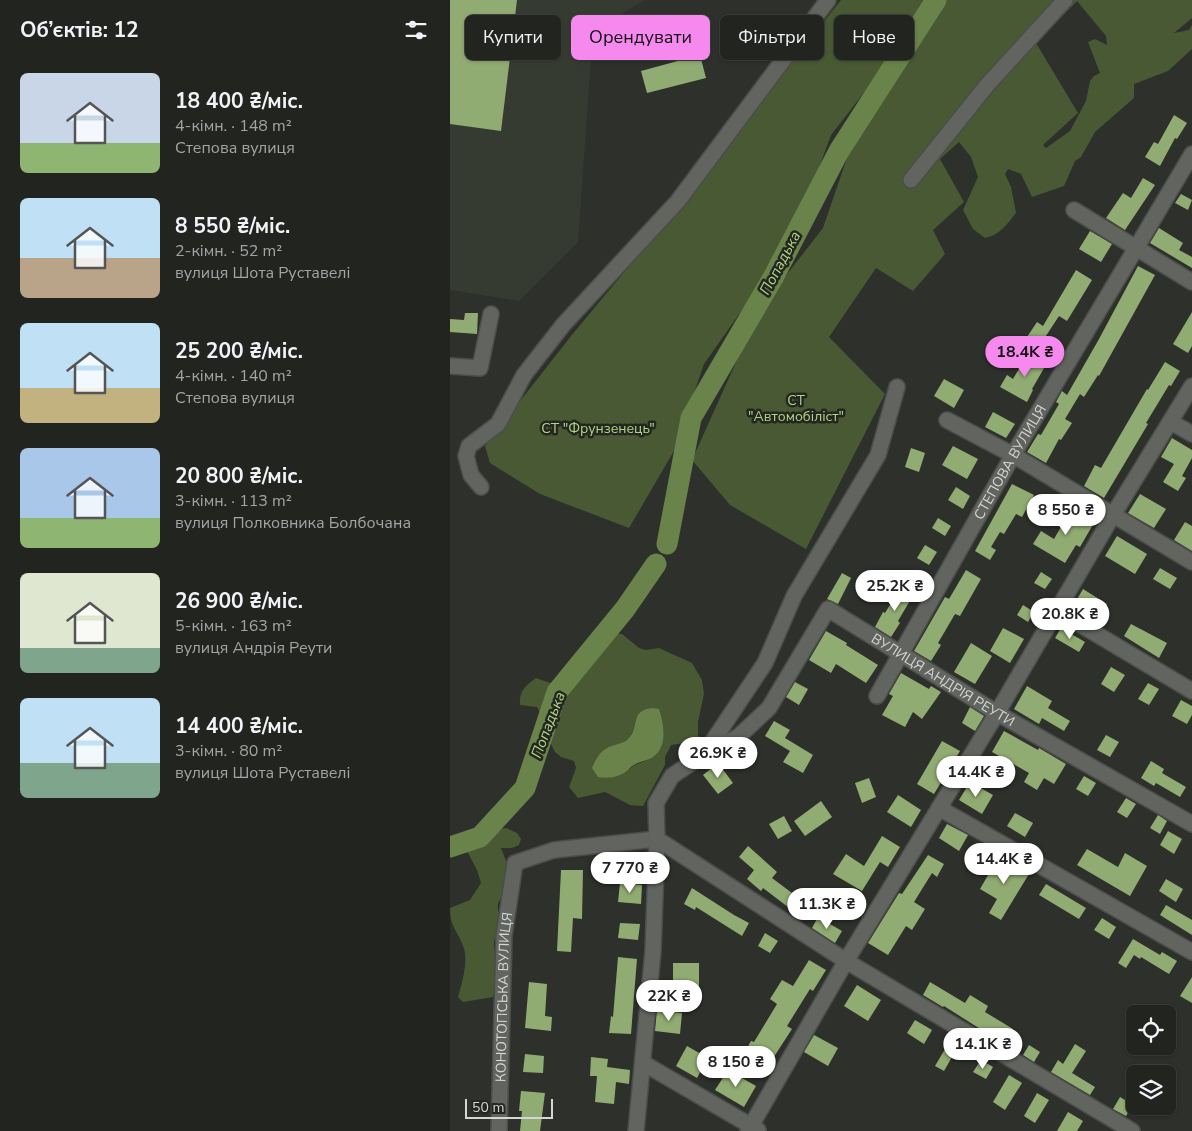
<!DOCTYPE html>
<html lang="uk">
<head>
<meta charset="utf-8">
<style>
  body { margin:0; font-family:"Nunito Sans",sans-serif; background:#2e302d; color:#f1f3f6; height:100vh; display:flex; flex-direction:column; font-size:19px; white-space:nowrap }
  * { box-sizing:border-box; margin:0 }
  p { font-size:16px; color:#a2a4a5 }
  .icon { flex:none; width:28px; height:28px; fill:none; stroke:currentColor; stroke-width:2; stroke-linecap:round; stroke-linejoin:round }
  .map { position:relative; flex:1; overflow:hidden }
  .sheet { display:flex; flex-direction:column; background:#222420; width:450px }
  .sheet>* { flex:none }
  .top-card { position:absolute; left:15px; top:15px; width:475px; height:45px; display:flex; gap:10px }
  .fabs { position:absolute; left:676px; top:1005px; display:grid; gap:10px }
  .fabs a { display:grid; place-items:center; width:50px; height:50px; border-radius:8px; background:#222420; box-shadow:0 1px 4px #0004,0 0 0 1px #3f413e; font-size:25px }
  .scale { position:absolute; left:15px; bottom:12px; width:88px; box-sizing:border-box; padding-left:5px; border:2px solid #d5d7d4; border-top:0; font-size:14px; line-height:18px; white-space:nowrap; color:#d5d7d4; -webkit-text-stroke:4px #242621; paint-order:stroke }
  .price { position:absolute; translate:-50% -42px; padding:0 11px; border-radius:18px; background:#fff; color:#222; font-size:16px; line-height:32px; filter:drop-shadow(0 1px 2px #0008) }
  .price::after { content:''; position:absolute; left:50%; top:30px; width:15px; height:11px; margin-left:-8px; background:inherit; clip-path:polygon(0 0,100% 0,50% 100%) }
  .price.active { background:#f689ee; color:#111 }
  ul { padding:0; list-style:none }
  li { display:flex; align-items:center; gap:15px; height:125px; padding:0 20px }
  li span { display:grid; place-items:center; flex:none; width:140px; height:100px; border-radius:8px; color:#555 }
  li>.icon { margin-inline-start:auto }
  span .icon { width:60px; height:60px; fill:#fffc; stroke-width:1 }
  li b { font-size:21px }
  h2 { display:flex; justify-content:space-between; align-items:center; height:60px; padding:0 20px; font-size:21px }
  .tag { padding:0 18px; border-radius:8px; background:#222420; box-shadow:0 1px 4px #0004,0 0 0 1px #3f413e; font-size:18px; line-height:45px }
  .tag.active { background:#f689ee; color:#111 }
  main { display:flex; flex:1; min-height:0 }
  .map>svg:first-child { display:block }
  .built { fill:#363b31 }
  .green { fill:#485934; fill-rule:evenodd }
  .water { fill:#69834b }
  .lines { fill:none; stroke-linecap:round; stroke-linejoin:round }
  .river { stroke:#69834b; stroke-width:21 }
  .building { fill:#91ac72 }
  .minor-casing { stroke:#4b4d4a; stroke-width:18 }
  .minor { stroke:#61645f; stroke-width:15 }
  .labels { text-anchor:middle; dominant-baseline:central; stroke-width:5; stroke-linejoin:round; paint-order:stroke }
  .park-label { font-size:14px; fill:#b0d683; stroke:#242621 }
  .street-label { font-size:14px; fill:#d5d7d4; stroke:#242621 }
  .water-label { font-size:15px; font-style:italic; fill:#b1d784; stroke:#242621 }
</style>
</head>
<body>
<main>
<section class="sheet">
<h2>Об’єктів: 12<svg class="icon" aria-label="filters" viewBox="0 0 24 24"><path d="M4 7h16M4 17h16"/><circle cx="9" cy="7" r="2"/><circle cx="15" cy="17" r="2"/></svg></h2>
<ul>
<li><span style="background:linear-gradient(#c9d6e8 70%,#8fb573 0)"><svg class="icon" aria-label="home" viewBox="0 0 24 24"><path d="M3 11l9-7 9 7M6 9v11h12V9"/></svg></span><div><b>18 400 ₴/міс.</b><p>4-кімн. · 148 m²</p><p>Степова вулиця</p></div></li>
<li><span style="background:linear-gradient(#bfe0f5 60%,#b9a48a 0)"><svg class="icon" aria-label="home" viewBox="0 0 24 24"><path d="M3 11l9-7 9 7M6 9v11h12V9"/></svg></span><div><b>8 550 ₴/міс.</b><p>2-кімн. · 52 m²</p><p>вулиця Шота Руставелі</p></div></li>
<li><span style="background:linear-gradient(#bfe0f5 65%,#c2b280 0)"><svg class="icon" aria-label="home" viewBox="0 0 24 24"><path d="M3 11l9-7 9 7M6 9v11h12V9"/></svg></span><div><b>25 200 ₴/міс.</b><p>4-кімн. · 140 m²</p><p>Степова вулиця</p></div></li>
<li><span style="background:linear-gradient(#a9c7e8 70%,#8fb573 0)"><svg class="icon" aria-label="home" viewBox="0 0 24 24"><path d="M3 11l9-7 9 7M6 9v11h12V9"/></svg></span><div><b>20 800 ₴/міс.</b><p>3-кімн. · 113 m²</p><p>вулиця Полковника Болбочана</p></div></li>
<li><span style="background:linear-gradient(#dfe7d0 75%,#7fa58c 0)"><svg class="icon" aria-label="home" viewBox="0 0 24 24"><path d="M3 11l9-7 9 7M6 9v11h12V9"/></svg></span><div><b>26 900 ₴/міс.</b><p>5-кімн. · 163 m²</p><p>вулиця Андрія Реути</p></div></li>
<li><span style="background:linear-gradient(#bfe0f5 65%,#7fa58c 0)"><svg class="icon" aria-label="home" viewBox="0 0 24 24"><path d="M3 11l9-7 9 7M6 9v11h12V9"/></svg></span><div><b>14 400 ₴/міс.</b><p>3-кімн. · 80 m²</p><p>вулиця Шота Руставелі</p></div></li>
</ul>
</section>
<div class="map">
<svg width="742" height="1131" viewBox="0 0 742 1131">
  <rect width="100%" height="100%" fill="#2d302b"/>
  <polygon class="built" points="0,0 195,0 143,31 128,242 69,301 0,290"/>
  <g class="green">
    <polygon points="391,0 476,0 452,44 381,135 352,214 325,263 254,364 224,451 179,528 90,494 40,463 35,446 121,336 216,222"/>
    <path d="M494 0H742V18L724 33 739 30 742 25V49L718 71 684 84V98L645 132 631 157 625 161 614 186 582 197 571 174 558 169 555 174 561 187 566 213C557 224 550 235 535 238L523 229 513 210 528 177 521 157 509 142 490 159 514 202 483 230 495 254 463 291 426 268 379 337 435 394 356 549 280 505 242 460 310 309 373 228 398 155 445 74ZM627 1 656 36 657 45 645 39 638 42 650 73 644 76 640 81 636 101 620 131 596 148 593 145 628 113 586 43Z"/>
    <path d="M151 632 172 634 189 648 196 650 209 648 242 663 252 680 254 694 248 722V736L250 737 242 742 221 745 215 757V765L193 806 180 805 155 792 128 798 119 787 126 768 124 761 111 757 105 752 99 740 97 727 87 707 70 705C69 691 75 686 86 678 95 681 111 688 120 685 135 680 134 659 140 648 143 642 147 637 151 632ZM202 708C208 724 221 745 202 757 194 763 185 763 178 770L159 747C165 745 172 744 177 740 190 728 179 710 202 708Z"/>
    <path d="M56 828 67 833 71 839 69 845 62 848H51L58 866 55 880 57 893C40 906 52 911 50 924 48 932 43 939 44 947 45 954 50 960 50 966 50 977 46 987 43 997L13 1002 8 997C12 983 19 959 13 946 7 929 0 928 0 908L20 900 31 883 27 870 11 840 29 831Z"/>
  </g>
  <path class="water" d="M202 708 209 709C214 724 218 747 203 757 197 761 190 761 184 765 180 767 181 767 178 770 170 777 159 779 148 777L142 768C146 759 150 751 159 747 166 744 172 744 178 739 190 728 179 710 202 708Z"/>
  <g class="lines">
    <g class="river">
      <polyline points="217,544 241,418 324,276 389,151 486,0"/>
      <polyline points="0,847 30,837 75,788 107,692 175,609 206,564"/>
    </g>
  </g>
  <g class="building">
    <polygon points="0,0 67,0 51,131 0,124"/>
    <polygon points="250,55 256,78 197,93 191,71"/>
    <polygon points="724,115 737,123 727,139 725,138 710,166 695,157 704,142 708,144"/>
    <polygon points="693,178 705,185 675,230 656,218 673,193 681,198"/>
    <polygon points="731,194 742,200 738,210 725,203"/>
    <polygon points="709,228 733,243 729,250 742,257 742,268 700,243"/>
    <polygon points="640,231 662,244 651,262 629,249"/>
    <polygon points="688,266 705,275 649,376 648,375 634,397 630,394 615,419 622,423 611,440 609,439 596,463 577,452 588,434 591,435 609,404 606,402 612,391 617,395 649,339"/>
    <polygon points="626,270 642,280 617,321 609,316 590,345 577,337 587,322 593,326"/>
    <polygon points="742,312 742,346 738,353 723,344"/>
    <polygon points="15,313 28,313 27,334 0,332 0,319 14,320"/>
    <polygon points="579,352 597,363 582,389 583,390 577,402 550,387 557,375 563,379"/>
    <polygon points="715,362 730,371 721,386 719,385 696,423 698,424 654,498 634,486 645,465 651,468 697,389 698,390"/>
    <polygon points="494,379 514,390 504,408 484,396"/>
    <polygon points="543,412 565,424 556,438 535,427"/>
    <polygon points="722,438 742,450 742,458 732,476 736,478 728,491 713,482 724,464 711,457"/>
    <polygon points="503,446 528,459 517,479 492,465"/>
    <polygon points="461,448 475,453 469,472 455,467"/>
    <polygon points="562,484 584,495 572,517 566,514 554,534 550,532 541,547 546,550 540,560 525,551"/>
    <polygon points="506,487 520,496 513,509 498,500"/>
    <polygon points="690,494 716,509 704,528 678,513"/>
    <polygon points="622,508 645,521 630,547 626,545 615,563 583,544 591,531 604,539"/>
    <polygon points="488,518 501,526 495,536 482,528"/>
    <polygon points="735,522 742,526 742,551 724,540"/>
    <polygon points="667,536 697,554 685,574 655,556"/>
    <polygon points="475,545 487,552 479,565 467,558"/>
    <polygon points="710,568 727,578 720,589 703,579"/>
    <polygon points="516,570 531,579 510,616 505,614 488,643 491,645 481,661 464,651 495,597 499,599"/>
    <polygon points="591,572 602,579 595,589 584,583"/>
    <polygon points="392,573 401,578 388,604 377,599"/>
    <polygon points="452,585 465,592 448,621 450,623 441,637 425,627 433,612 435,613"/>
    <polygon points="633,589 657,604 647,621 623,606"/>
    <polygon points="573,605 584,612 578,622 567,615"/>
    <polygon points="681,624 717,643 709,658 674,636"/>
    <polygon points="553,628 574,639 560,663 540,651"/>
    <polygon points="611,628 635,642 629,652 605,638"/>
    <polygon points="376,631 397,643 396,645 428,665 416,683 386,664 381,673 359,660"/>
    <polygon points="521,643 542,656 525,684 504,672"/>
    <polygon points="661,667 675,675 664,692 651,684"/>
    <polygon points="451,673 479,689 481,686 491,692 472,719 463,712 455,727 432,715 443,696 439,694"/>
    <polygon points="345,682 358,689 349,705 336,697"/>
    <polygon points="698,683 709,689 699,705 688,699"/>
    <polygon points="577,686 602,701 598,708 620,721 614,731 592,718 589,724 564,709"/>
    <polygon points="731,700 742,706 742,715 737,724 722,716"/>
    <polygon points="520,707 534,716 525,731 512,723"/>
    <polygon points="324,721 340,730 335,738 363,755 353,773 333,762 340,751 315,736"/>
    <polygon points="554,731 588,750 589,748 616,764 604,784 594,778 587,790 574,782 579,773 542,752"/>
    <polygon points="656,735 669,742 660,757 647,750"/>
    <polygon points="492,741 510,751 484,794 467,784"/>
    <polygon points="701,761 714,769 712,773 736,787 730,797 706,783 704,786 691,778"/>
    <polygon points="268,763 283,783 268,794 253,775"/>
    <polygon points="634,776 646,783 638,796 626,789"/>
    <polygon points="419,778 426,797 412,803 405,783"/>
    <polygon points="520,782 543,795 532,814 509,800"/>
    <polygon points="448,795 471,810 461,827 437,812"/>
    <polygon points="676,798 686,804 677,818 667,812"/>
    <polygon points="371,801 382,817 355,836 344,821"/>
    <polygon points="565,813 583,823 575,837 557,826"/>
    <polygon points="708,815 717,821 710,834 700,828"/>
    <polygon points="334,816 342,831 328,839 319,824"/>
    <polygon points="497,824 518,835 509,851 489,838"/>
    <polygon points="718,831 732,839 724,854 710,845"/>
    <polygon points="432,836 450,847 438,867 430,862 412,891 383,874 396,854 414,866"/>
    <polygon points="298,846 327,872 322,878 346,896 338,907 313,888 311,891 297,879 304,870 289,857"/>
    <polygon points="637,849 668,867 675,853 697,866 680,896 627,865"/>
    <polygon points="478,855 494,864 487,877 482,873 464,902 475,909 462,930 456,926 438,955 418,943 449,893 452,894"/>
    <polygon points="549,856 579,874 551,920 539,913 547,899 530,889"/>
    <polygon points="111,870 133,870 132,919 123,918 121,952 107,951"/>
    <polygon points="716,879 733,889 726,902 709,891"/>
    <polygon points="170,883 192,885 191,904 168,902"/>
    <polygon points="596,884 636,908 629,919 589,895"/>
    <polygon points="242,888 284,915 299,923 292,936 246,907 245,910 234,904"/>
    <polygon points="716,905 742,920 742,935 710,915"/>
    <polygon points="368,917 392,931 385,943 362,928"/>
    <polygon points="652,918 666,927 659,939 644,930"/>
    <polygon points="170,923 190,924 188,940 168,938"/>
    <polygon points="315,933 328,941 320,953 308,946"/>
    <polygon points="683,939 710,955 712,952 727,961 719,974 691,957 690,959 684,955 676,968 668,963"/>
    <polygon points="168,957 187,959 181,1034 159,1033 161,1016 163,1017"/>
    <polygon points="359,960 376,970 363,991 360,989 337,1026 342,1029 316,1069 293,1055 301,1041 304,1042 327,1004 320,999 332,980 343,986"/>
    <rect x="223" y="963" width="26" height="26"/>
    <polygon points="742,977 742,1003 730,996"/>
    <polygon points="79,982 97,984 95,1016 102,1017 101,1031 75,1028"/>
    <polygon points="480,982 515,1003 520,995 538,1006 535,1012 563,1029 554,1044 494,1006 493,1007 473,995"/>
    <polygon points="407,985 431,1000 418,1021 394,1006"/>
    <polygon points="207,1010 232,1013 230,1034 205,1031"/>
    <polygon points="465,1020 482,1030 474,1044 457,1033"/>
    <polygon points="364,1035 388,1048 378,1066 354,1052"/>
    <polygon points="501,1039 513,1047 505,1059 502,1057 494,1071 485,1066"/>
    <polygon points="625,1044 636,1051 622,1073 645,1087 640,1095 601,1072 608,1060 613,1064"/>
    <polygon points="579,1045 590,1052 584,1062 573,1055"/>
    <polygon points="237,1046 258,1058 247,1078 226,1066"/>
    <polygon points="75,1054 94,1056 93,1073 73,1072"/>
    <polygon points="141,1057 158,1059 157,1067 180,1070 179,1084 166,1082 164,1104 145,1102 147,1076 140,1076"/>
    <polygon points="531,1060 543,1067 536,1079 523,1072"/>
    <polygon points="278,1070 306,1086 294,1107 265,1090"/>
    <polygon points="559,1075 572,1083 555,1110 543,1102"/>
    <polygon points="71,1091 95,1093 90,1131 70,1131 72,1111 69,1111"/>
    <polygon points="587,1093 599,1100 585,1123 574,1116"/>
    <polygon points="670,1097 683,1105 676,1116 663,1109"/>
    <polygon points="618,1112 633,1121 627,1131 607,1131"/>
  </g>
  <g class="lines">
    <defs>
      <g id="minor">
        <polyline points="461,180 538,84 615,0"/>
        <polyline points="624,210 742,282"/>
        <polyline points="0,366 30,368 41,314"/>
        <polyline points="497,420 563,455 742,562"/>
        <polyline points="721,422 742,434"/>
        <polyline points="31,487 21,475 16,456 19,446 48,424 74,375 113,325 228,201 378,0"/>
        <polyline points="606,610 742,691"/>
        <path id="s1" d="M427 696 563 455 742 154"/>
        <polyline points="255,753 315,663 344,596 428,455 447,387"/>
        <polyline points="489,808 742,952"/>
        <polyline points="207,839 396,961 682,1131"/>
        <polyline points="193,1063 308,1130"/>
        <path id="s2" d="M49 1131 54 936 65 863 104 850 207 839"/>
        <path id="s3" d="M186 1131 203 951 207 839 206 803 222 776 253 755 288 737 319 708 378 609 547 713 742 824"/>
        <polyline points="298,1131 396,961 547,713 663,515 742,386"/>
      </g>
    </defs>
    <use href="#minor" class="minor-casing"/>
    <use href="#minor" class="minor"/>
  </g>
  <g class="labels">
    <g class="park-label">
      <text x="346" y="400">СТ<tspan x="346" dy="16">"Автомобіліст"</tspan></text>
      <text x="148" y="428">СТ "Фрунзенець"</text>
    </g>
    <g class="street-label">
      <text stroke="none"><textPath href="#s1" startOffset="269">СТЕПОВА ВУЛИЦЯ</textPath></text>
      <text stroke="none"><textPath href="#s3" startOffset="730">ВУЛИЦЯ АНДРІЯ РЕУТИ</textPath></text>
      <text stroke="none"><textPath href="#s2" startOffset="134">КОНОТОПСЬКА ВУЛИЦЯ</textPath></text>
    </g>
    <g class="water-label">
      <text transform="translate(330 263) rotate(-62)">Попадька</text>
      <text transform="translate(98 725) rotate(-69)">Попадька</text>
    </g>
  </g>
</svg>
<div class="fabs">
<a><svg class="icon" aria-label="locate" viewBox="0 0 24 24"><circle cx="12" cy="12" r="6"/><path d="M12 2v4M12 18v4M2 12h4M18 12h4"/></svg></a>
<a><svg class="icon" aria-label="layers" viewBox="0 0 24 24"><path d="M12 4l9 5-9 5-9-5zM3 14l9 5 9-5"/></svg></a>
</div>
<div class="scale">50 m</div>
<b class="price active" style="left:575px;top:378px">18.4K ₴</b>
<b class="price" style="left:616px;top:536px">8 550 ₴</b>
<b class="price" style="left:445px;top:612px">25.2K ₴</b>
<b class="price" style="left:620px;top:640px">20.8K ₴</b>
<b class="price" style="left:268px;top:779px">26.9K ₴</b>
<b class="price" style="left:526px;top:798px">14.4K ₴</b>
<b class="price" style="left:554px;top:885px">14.4K ₴</b>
<b class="price" style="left:180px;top:894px">7 770 ₴</b>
<b class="price" style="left:377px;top:930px">11.3K ₴</b>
<b class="price" style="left:219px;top:1022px">22K ₴</b>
<b class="price" style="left:533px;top:1070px">14.1K ₴</b>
<b class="price" style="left:286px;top:1088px">8 150 ₴</b>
<div class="top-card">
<a class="tag">Купити</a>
<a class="tag active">Орендувати</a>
<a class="tag">Фільтри</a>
<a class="tag">Нове</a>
</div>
</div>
</main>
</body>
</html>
